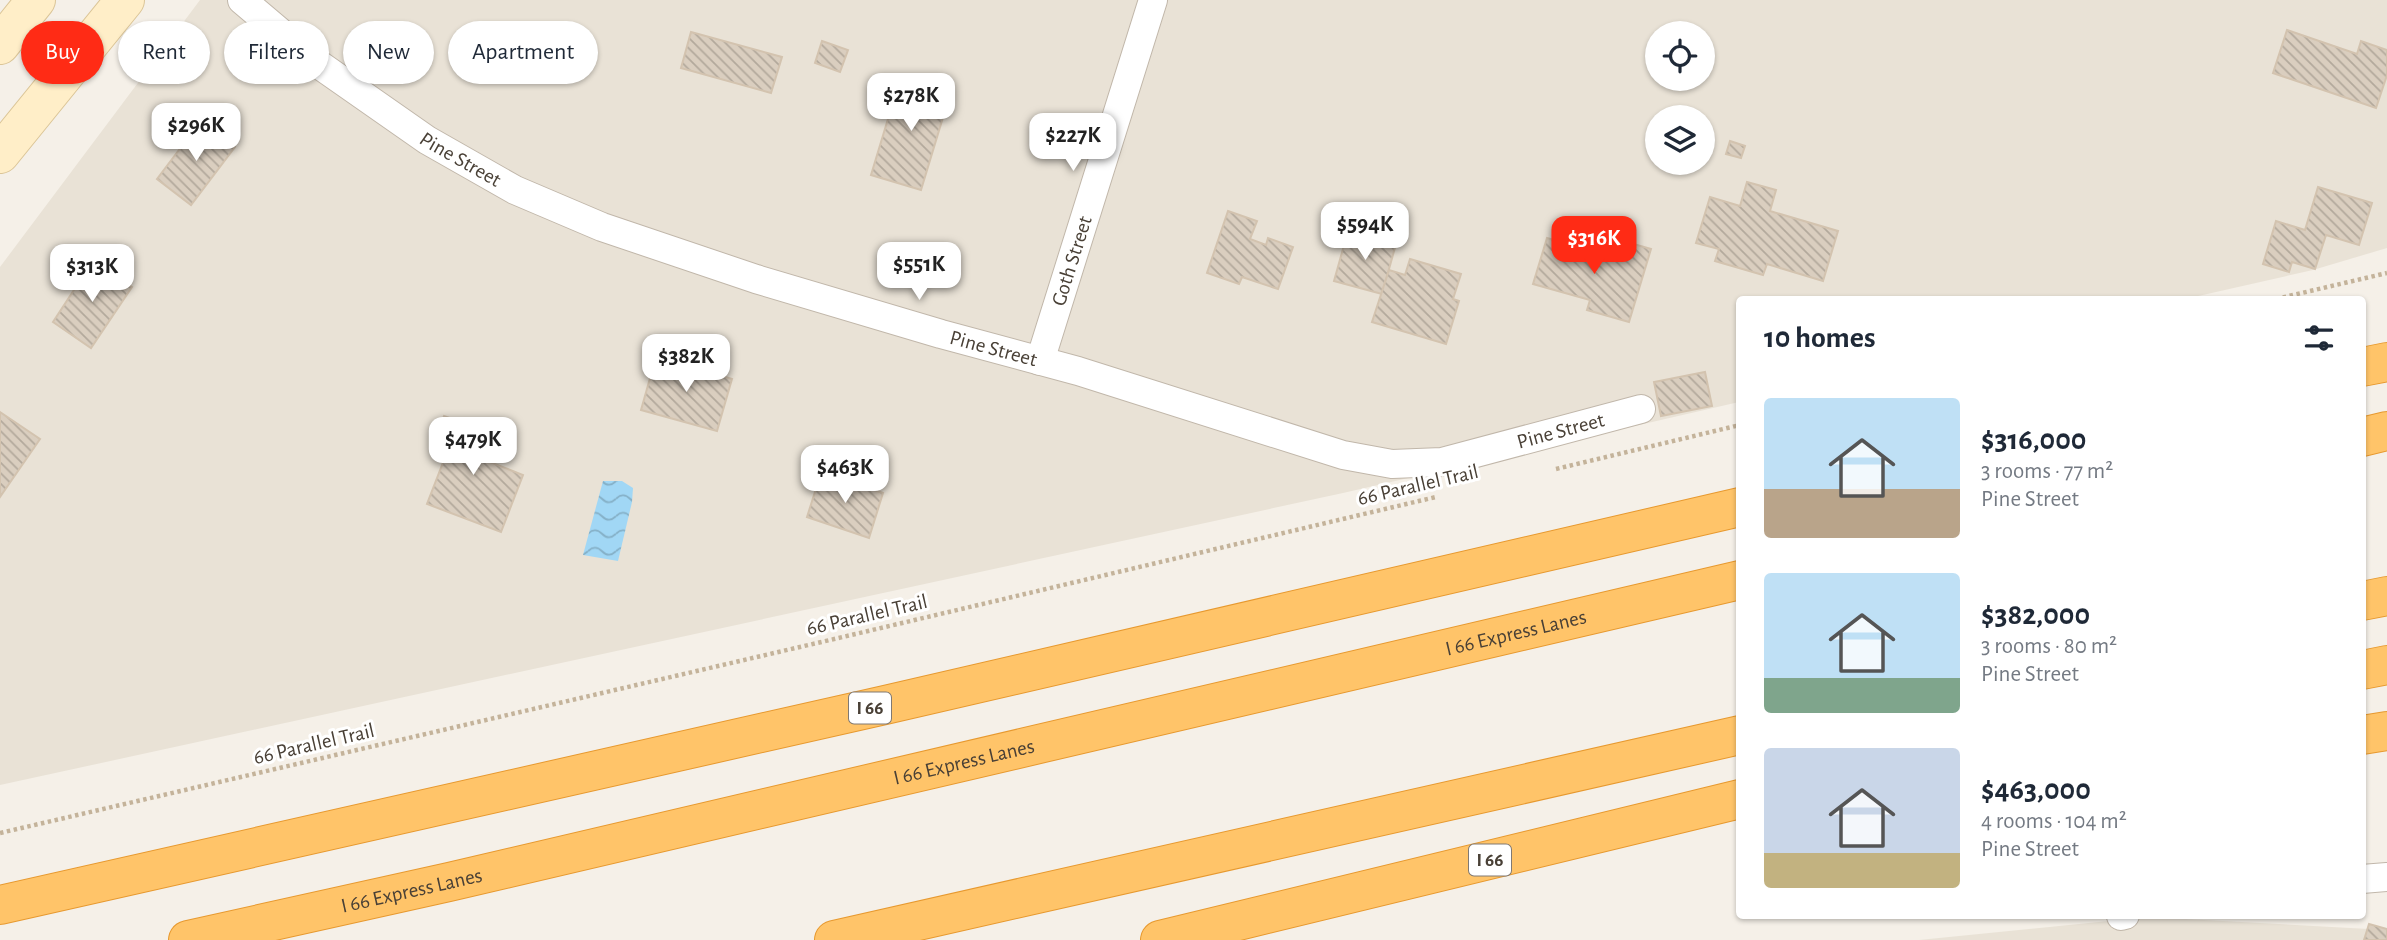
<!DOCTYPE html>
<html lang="en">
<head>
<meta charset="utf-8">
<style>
  body { margin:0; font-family:"Alegreya Sans",sans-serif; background:#f6f6f7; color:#1f2937; height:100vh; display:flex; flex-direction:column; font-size:26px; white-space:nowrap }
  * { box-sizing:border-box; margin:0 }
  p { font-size:23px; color:#747a83 }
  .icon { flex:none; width:38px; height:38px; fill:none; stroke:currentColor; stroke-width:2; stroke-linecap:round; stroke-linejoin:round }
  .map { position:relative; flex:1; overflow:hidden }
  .sheet { position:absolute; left:1736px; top:296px; width:630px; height:623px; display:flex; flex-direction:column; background:#fff; border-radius:7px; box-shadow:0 2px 5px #0004 }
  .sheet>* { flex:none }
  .hud { position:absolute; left:21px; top:21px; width:665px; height:63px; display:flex; gap:14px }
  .fabs { position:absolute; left:1645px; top:21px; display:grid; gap:14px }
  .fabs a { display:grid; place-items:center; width:70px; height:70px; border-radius:50%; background:#fff; box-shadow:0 2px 5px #0004; font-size:35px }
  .price { position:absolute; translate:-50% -60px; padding:0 16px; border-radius:14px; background:#fff; color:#222; font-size:23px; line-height:46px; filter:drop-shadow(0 2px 4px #0008) }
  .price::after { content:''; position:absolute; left:50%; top:42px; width:21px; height:16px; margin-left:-10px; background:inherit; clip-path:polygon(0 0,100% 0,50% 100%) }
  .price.current { background:#ff2b15; color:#fff }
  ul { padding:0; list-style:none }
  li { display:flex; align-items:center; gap:21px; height:175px; padding:0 28px }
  li span { display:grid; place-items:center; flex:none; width:196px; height:140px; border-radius:7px; color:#555 }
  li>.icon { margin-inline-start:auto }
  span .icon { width:84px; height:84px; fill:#fffc; stroke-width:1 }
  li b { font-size:30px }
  h2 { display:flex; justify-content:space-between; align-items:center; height:84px; padding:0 28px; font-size:30px }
  .chip { padding:0 24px; border-radius:32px; background:#fff; box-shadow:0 2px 5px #0004; font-size:24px; line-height:63px }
  .chip.current { background:#ff2b15; color:#fff }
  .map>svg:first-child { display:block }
  .residential { fill:#e9e2d6; fill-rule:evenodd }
  .water { fill:url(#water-waves) }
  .building { fill:url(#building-back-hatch); stroke:#d3c3af; stroke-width:2 }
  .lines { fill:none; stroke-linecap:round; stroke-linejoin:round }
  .street-casing { stroke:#c1b7aa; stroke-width:30 }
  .secondary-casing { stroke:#dbc597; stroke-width:40 }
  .highway-casing { stroke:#e7992f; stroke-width:40 }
  .path { stroke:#c4b39a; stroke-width:4.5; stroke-dasharray:3.5 3.5; stroke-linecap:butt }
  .street { stroke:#fff; stroke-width:28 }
  .secondary { stroke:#ffeec8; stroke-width:38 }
  .highway { stroke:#ffc469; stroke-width:38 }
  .labels { text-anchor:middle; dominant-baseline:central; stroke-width:6; stroke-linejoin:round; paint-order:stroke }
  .shield { fill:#fff; stroke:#807972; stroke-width:2 }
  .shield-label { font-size:19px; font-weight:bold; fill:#494036 }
  .street-label { font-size:21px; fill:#494036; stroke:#fff }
</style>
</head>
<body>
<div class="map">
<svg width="2387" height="940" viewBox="0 0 2387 940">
  <defs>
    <pattern id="water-waves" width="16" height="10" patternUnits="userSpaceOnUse" patternTransform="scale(1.75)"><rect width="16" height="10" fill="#a1d7f5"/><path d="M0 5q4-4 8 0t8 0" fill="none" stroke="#85b0c7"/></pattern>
    <pattern id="building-back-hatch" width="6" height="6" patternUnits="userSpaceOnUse" patternTransform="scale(1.75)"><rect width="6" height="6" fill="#dacebf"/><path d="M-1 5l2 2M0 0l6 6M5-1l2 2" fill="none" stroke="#b3a99c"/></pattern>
  </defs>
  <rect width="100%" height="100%" fill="#f5f0e8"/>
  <g class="residential">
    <path d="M200 0H2387V248L2313 270 2185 299H1740L1739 402 1343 493 0 785V267ZM1657 33H1703V79H1657ZM1657 117H1703V163H1657Z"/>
    <polygon points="2148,917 2387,930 2387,940 1919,940"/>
  </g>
  <polygon class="water" points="603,481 622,481 633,488 632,502 618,561 583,555"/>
  <g class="building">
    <polygon points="2287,30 2357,54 2361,41 2387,50 2387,75 2376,108 2273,73"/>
    <polygon points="691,32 782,57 771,93 681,68"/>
    <polygon points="822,41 848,50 840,72 815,63"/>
    <polygon points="901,76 951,91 921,190 871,175"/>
    <polygon points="201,121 235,147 191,205 157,179"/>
    <polygon points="1730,141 1745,146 1741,158 1726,154"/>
    <polygon points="1747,182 1776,190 1770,211 1838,231 1823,281 1767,264 1763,275 1715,261 1719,249 1696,243 1710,197 1740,206"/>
    <polygon points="2318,187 2372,203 2359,245 2326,235 2315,269 2292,262 2289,272 2263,264 2276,221 2305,230"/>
    <polygon points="1228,211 1257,221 1250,239 1266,245 1268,238 1293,247 1278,289 1242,277 1239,284 1207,273"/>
    <polygon points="1348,231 1396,244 1382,294 1334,281"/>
    <polygon points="1547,238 1625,260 1630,243 1651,249 1629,322 1587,310 1590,300 1533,284"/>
    <polygon points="1410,259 1461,274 1453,299 1459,301 1446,344 1372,322 1389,270 1405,275"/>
    <polygon points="93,261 132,287 91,348 53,322"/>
    <polygon points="656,357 732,379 717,431 641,410"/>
    <polygon points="1705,372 1712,406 1661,416 1654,382"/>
    <polygon points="0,412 40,439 0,497"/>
    <polygon points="444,416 496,435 487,461 523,475 501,532 427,504 449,447 434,442"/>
    <polygon points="821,473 883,493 869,538 807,517"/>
    <polygon points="2369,924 2387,929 2387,940 2364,940"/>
  </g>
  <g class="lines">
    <defs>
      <g id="street">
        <path id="s1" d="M242 0 314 61 427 140 515 190 602 227 756 279 941 334 1078 371 1343 455 1392 464 1442 462 1641 409"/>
        <path id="s2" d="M1040 361 1153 0"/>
        <polyline points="2362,879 2387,877"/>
        <polyline points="2121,916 2125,915"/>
      </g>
      <g id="secondary">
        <polyline points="0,45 36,0"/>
        <polyline points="0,154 125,0"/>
      </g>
      <g id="highway">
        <polyline points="2362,367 2387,362"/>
        <polyline points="2362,437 2387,431"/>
        <polyline points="2362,601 2387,596"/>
        <polyline points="2362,670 2387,665"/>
        <polyline points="2362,735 2387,731"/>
        <polyline points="0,905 885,705 1740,507"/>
        <path id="s3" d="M188 940 449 882 1740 580"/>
        <polyline points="834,940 1740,735"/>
        <polyline points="1160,940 1740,799"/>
      </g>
    </defs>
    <use href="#street" class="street-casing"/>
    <use href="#secondary" class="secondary-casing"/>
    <use href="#highway" class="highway-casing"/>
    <g class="path">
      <polyline points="2276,299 2387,273"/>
      <polyline points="1556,469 1740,425"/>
      <polyline points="0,833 830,640 1436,497"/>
    </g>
    <use href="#street" class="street"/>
    <use href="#secondary" class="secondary"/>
    <use href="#highway" class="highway"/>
  </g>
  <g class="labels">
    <g class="shield">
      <rect x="849" y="692.5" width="42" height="31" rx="5"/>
      <rect x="1469" y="844.5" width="42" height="31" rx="5"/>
    </g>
    <g class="shield-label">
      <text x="870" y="708">I 66</text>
      <text x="1490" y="860">I 66</text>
    </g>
    <g class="street-label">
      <text stroke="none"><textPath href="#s1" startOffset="271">Pine Street</textPath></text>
      <text stroke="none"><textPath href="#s2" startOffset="105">Goth Street</textPath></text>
      <text stroke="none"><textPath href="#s1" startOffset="838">Pine Street</textPath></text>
      <text stroke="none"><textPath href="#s1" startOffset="1426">Pine Street</textPath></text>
      <text transform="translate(1418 485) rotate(-13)">66 Parallel Trail</text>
      <text transform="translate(867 615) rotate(-13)">66 Parallel Trail</text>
      <text stroke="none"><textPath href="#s3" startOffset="1363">I 66 Express Lanes</textPath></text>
      <text transform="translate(314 744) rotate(-13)">66 Parallel Trail</text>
      <text stroke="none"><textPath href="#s3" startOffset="796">I 66 Express Lanes</textPath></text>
      <text stroke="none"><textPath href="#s3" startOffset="229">I 66 Express Lanes</textPath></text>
    </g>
  </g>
</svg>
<div class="fabs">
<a><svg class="icon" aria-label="locate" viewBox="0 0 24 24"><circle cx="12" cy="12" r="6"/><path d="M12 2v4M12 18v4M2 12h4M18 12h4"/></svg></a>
<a><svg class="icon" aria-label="layers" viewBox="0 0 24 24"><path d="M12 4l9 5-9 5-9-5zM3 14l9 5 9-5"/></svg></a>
</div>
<b class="price" style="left:911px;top:133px">$278K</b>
<b class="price" style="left:196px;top:163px">$296K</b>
<b class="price" style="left:1073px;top:173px">$227K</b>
<b class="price" style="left:1365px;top:262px">$594K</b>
<b class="price current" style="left:1594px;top:276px">$316K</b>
<b class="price" style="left:919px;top:302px">$551K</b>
<b class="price" style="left:92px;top:304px">$313K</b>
<b class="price" style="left:686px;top:394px">$382K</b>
<b class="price" style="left:473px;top:477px">$479K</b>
<b class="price" style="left:845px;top:505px">$463K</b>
<div class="hud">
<a class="chip current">Buy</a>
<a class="chip">Rent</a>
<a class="chip">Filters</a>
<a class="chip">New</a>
<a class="chip">Apartment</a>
</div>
<section class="sheet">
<h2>10 homes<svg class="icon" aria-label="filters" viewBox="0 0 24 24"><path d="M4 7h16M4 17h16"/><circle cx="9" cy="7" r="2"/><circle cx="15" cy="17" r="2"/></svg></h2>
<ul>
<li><span style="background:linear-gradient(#bfe0f5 65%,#b9a48a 0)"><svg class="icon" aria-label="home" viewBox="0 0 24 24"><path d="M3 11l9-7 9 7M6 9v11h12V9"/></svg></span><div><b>$316,000</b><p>3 rooms · 77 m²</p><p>Pine Street</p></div></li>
<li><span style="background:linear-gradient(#bfe0f5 75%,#7fa58c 0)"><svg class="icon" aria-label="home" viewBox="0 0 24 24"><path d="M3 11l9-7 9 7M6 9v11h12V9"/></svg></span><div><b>$382,000</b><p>3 rooms · 80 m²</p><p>Pine Street</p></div></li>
<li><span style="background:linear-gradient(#c9d6e8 75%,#c2b280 0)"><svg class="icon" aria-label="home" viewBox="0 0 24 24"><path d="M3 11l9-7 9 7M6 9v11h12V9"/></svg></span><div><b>$463,000</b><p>4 rooms · 104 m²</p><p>Pine Street</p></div></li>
</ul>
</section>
</div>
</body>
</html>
